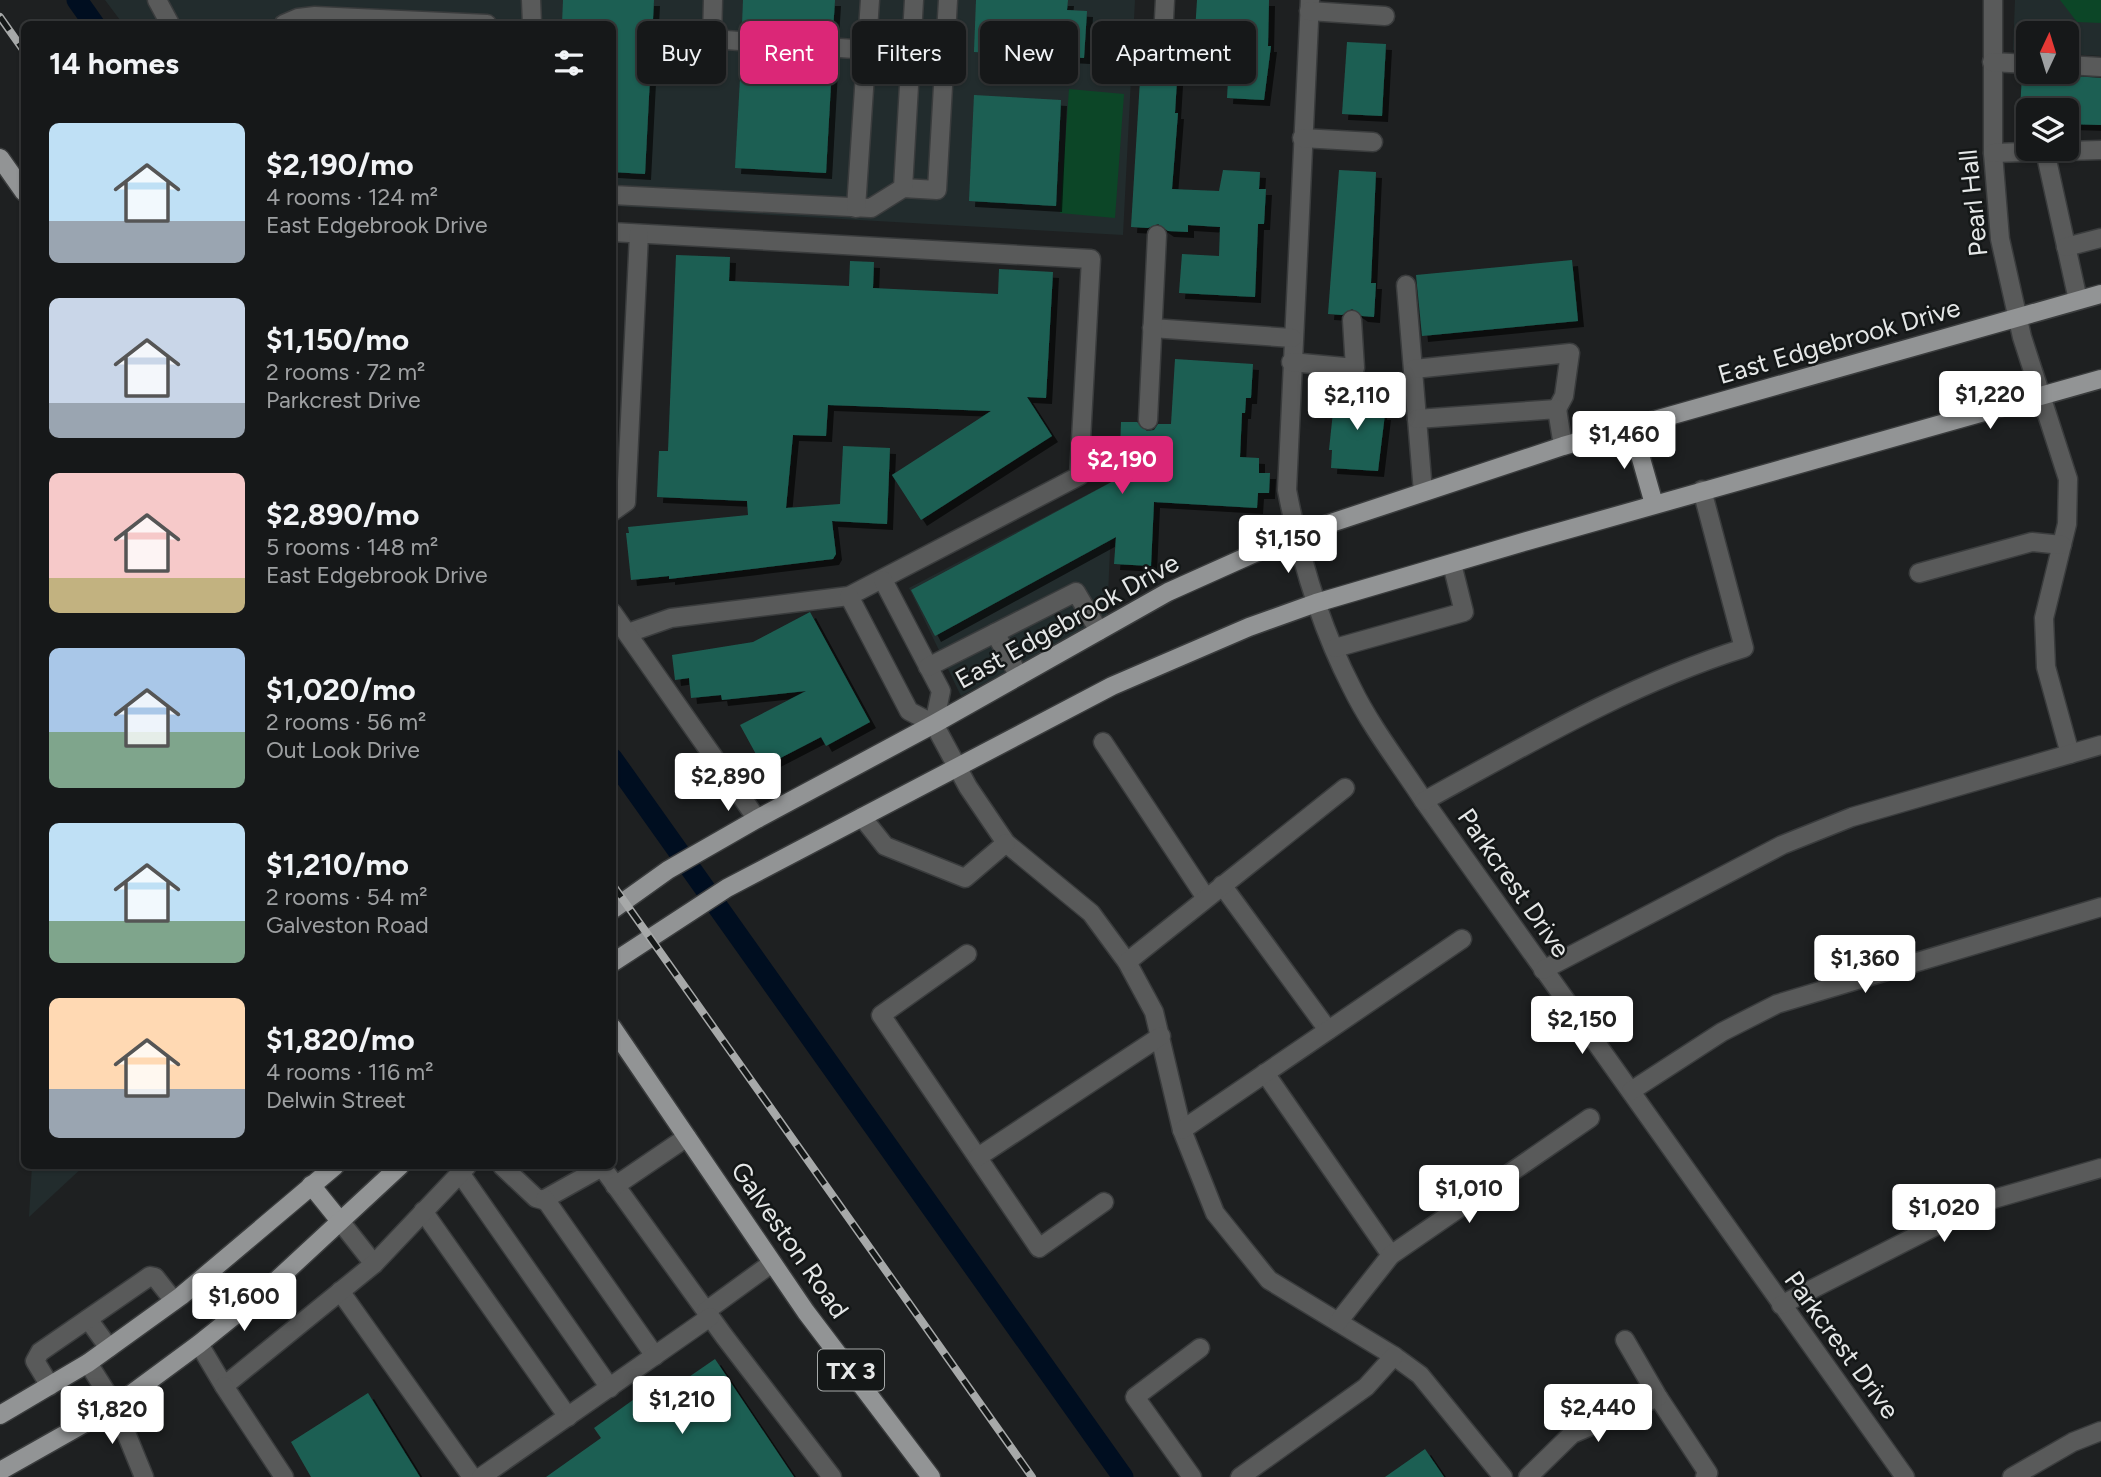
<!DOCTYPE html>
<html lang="en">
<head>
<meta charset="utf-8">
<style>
  body { margin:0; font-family:Figtree,sans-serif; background:#232526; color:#f1f3f6; height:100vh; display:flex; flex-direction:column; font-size:26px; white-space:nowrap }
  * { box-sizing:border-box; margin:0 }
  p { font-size:23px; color:#9ea0a2 }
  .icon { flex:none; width:38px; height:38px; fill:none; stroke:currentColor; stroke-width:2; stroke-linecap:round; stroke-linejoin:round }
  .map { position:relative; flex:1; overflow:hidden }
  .sheet { position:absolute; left:21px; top:21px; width:595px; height:1148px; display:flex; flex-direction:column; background:#161819; border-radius:10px; box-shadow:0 2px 5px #0004,0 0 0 2px #353738 }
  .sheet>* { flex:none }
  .hud { position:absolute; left:637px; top:21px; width:665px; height:63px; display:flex; gap:14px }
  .needle { width:46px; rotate:4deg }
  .tools { position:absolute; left:2016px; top:21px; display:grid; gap:14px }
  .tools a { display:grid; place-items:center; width:63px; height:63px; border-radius:10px; background:#161819; box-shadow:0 2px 5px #0004,0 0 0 2px #353738; font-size:35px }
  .price { position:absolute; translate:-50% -60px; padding:0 16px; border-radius:7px; background:#fff; color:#222; font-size:23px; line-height:46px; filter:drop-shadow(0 2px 4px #0008) }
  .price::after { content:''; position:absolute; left:50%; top:42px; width:21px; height:16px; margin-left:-10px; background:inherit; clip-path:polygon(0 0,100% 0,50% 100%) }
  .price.on { background:#db2777; color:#fff }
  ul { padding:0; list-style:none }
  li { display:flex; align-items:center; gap:21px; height:175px; padding:0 28px }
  li span { display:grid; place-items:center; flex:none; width:196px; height:140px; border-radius:10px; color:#555 }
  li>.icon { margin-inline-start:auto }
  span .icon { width:84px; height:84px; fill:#fffc; stroke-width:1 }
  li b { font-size:30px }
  h2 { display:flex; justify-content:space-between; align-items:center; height:84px; padding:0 28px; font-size:30px }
  .pill { padding:0 24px; border-radius:10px; background:#161819; box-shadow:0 2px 5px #0004,0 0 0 2px #353738; font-size:24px; line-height:63px }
  .pill.on { background:#db2777; color:#fff }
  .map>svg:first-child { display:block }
  .built { fill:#222c2d }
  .green { fill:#0c4627 }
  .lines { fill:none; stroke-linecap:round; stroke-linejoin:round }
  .canal { stroke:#000e20; stroke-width:21 }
  .building { fill:#1d5f53; filter:url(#shadow) }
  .minor-casing { stroke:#3a3c3d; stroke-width:21 }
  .major-casing { stroke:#3a3c3d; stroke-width:21 }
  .minor { stroke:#595a5a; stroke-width:18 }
  .major { stroke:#929495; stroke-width:18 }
  .rail-casing { stroke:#a7a9a9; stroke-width:8 }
  .rail { stroke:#141717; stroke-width:5; stroke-dasharray:16; stroke-linecap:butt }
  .labels { text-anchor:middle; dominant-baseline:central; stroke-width:5; stroke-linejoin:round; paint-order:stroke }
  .shield { fill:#141717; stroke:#a6a9a9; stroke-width:2 }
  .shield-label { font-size:24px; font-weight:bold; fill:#e5e7e7 }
  .street-label { font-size:26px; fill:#e5e7e7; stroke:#141717 }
</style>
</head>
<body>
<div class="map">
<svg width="2101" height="1477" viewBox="0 0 2101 1477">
  <defs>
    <filter id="shadow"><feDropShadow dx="6" dy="6" stdDeviation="0" flood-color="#0009"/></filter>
  </defs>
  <rect width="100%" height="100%" fill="#1e2021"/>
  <g class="built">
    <polygon points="105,0 1135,0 1123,235 613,206 612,24 123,24"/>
    <polygon points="2015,0 2101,0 2101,56 2067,54 2067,33 2028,33 2028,51 2013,50"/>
    <polygon points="1113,481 1107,618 961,696 909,588"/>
    <polygon points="32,1166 84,1166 29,1217"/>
  </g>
  <g class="green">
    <polygon points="2060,0 2101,0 2101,23 2077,22"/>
    <polygon points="1069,89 1124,94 1115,218 1060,213"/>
  </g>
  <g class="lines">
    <g class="canal">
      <polyline points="77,0 94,24"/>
      <polyline points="612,758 1123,1477"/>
    </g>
  </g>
  <g class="building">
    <polygon points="563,0 654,0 645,174 612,172 612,24 562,24"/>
    <polygon points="743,0 835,0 833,31 742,25"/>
    <polygon points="976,0 1068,0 1067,10 1087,11 1084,58 974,52"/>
    <polygon points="1197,0 1269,0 1268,46 1271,46 1264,100 1227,98 1228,80 1177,80 1175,113 1178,113 1172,189 1219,191 1223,170 1260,172 1259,189 1266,189 1264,224 1258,224 1255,297 1179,293 1182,254 1219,256 1220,227 1188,225 1188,232 1168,231 1158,224 1148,228 1131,227 1143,31 1195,32"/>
    <polygon points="1347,42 1386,44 1382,116 1342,114"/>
    <polygon points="741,61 832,66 826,173 735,168"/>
    <polygon points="2034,73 2101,78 2101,125 2067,124 2067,110 2020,110 2022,75"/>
    <polygon points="974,95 1061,100 1056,206 969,201"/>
    <polygon points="1339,170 1376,172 1371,283 1376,283 1374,317 1362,316 1352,309 1342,315 1328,314"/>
    <polygon points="676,255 730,257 729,281 849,286 850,261 874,262 873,288 998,294 999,269 1053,272 1046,398 1027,397 1052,436 921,520 892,475 991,411 828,405 826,436 793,435 786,508 840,504 843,446 890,448 887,524 832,521 836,554 833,559 669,579 669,576 631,580 626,533 629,533 628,527 748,515 747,501 657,497 659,451 668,451"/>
    <polygon points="1572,260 1578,321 1422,336 1416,275"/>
    <polygon points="1175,359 1253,364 1251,398 1246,398 1245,413 1242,413 1240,457 1259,458 1259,473 1270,473 1269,493 1258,493 1257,508 1154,502 1151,566 1114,564 1116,537 935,636 911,590 1119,478 1121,422 1137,422 1147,431 1154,430 1158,424 1171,424"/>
    <polygon points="1335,393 1382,395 1381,414 1385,414 1378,471 1331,468 1332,450 1329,450"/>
    <polygon points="810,612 870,722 826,746 821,737 763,767 740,725 806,691 722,700 721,695 691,698 689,678 675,680 672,655 753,642"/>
    <polygon points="715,1359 794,1477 546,1477 601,1438 594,1428 644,1392 651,1403"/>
    <polygon points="368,1393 420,1477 311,1477 291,1442"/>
    <polygon points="1425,1449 1444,1477 1385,1477"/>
  </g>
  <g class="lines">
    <defs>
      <g id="minor">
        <polyline points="157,0 170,24"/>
        <polyline points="531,0 532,24"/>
        <polyline points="713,0 712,39 911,53"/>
        <path d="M1310 0 1287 490C1300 558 1320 626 1352 688 1371 727 1400 764 1424 801L1905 1477"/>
        <polyline points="1993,0 1993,153 2000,239 2022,337 2068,479 2067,524 2044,618 2046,667 2070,754"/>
        <polyline points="1309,11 1385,16"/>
        <polyline points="1164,19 1165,0"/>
        <polyline points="284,24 298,18 315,16 487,24"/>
        <polyline points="1992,62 2028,64"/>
        <polyline points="2067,65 2101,67"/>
        <polyline points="1302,138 1373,142"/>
        <polyline points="2045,151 2078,300"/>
        <polyline points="1993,153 2101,150"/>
        <polyline points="903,188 937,190 948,0"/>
        <polyline points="612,195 871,208 903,188 914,0"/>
        <polyline points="856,208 870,0"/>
        <polyline points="612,232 1091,259 1079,476 849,596 671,618 628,633"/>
        <polyline points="2066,247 2101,238"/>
        <polyline points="1406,285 1423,492"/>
        <polyline points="1152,328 1292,338"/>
        <polyline points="1291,362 1355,368 1352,320"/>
        <polyline points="1414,369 1570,353 1564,396 1557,409"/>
        <polyline points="1417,419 1557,409 1563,446"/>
        <polyline points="1148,420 1157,235"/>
        <polyline points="612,512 626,502 639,234"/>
        <polyline points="1919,573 2032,542 2062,545"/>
        <polyline points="883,580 941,691 934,724"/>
        <polyline points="849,596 909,711 934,724"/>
        <polyline points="612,612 757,819"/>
        <polyline points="995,633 1019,676"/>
        <polyline points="1335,648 1464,612 1452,564"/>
        <polyline points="928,667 1076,592 1099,631"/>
        <polyline points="934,724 968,787 1006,843 1091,913 1127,962 1154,1012 1182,1130 1215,1213 1269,1280 1394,1356 1420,1375 1503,1477"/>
        <polyline points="1103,742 1206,898"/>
        <path d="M1424 801C1528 744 1630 684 1744 648L1702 490"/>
        <polyline points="862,817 885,846 965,878 1006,843"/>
        <polyline points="1222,885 1328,1030"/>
        <polyline points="967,954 881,1015 1039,1248 1104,1202"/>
        <polyline points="1127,962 1345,788"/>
        <polyline points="1543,970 1782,845 1852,817 2101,745"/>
        <polyline points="1265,1073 1391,1255"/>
        <polyline points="1631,1091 1722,1032 1777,1004 2101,907"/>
        <polyline points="1182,1130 1462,939"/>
        <polyline points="978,1157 1161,1036"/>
        <polyline points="502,1166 536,1198 543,1200 602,1167 724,1336 832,1477"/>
        <polyline points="460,1173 610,1388"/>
        <polyline points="615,1186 687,1137"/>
        <polyline points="545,1199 655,1356"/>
        <polyline points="423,1211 568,1417"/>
        <polyline points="340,1221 374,1264"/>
        <polyline points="340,1291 472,1477"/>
        <polyline points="1781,1305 1983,1202 2101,1168"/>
        <polyline points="706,1311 772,1263"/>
        <polyline points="88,1319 109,1348"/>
        <polyline points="1338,1322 1391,1255 1590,1118"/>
        <polyline points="1625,1340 1658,1397 1708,1473 1705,1477"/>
        <polyline points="199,1344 224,1386 374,1264 467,1166"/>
        <polyline points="88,1363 115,1406 144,1477"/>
        <polyline points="50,1386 35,1361 40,1352 150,1276 155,1277 174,1301"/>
        <polyline points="224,1386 284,1477"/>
        <polyline points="481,1477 710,1317"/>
        <polyline points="1192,1477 1135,1397 1200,1348"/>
        <polyline points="1240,1477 1366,1387 1394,1356"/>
        <polyline points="1528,1477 1572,1434 1658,1397"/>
        <polyline points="2012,1477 2073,1442 2101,1431"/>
      </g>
      <g id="major">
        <polyline points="0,158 24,192"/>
        <polyline points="1632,427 1654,504"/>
        <polyline points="612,910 668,870 757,819 934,724 1168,592 1295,535 1563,446 2101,294"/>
        <polyline points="612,963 727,888 1112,686 1249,627 1316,603 1527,541 2101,379"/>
        <polyline points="612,1027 806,1312 931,1477"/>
        <polyline points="311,1185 340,1221"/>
        <polyline points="0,1415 88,1363 181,1296 335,1166"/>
        <polyline points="0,1471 115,1406 199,1344 265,1291 400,1166"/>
      </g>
    </defs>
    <use href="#minor" class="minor-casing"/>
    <use href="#major" class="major-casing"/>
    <use href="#minor" class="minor"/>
    <use href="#major" class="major"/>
    <defs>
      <g id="rail">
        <polyline points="0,17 24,51"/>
        <polyline points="612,884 1032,1477"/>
      </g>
    </defs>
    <use href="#rail" class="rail-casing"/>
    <use href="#rail" class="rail"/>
  </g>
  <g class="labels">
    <rect class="shield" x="818" y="1349.5" width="66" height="41" rx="5"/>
    <g class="shield-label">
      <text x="851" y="1370">TX 3</text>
    </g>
    <g class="street-label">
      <text transform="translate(1973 203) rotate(-96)">Pearl Hall</text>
      <text transform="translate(1839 341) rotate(-16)">East Edgebrook Drive</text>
      <text transform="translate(1067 621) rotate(-29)">East Edgebrook Drive</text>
      <text transform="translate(1514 883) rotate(55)">Parkcrest Drive</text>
      <text transform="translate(790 1240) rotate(55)">Galveston Road</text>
      <text transform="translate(1842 1345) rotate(54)">Parkcrest Drive</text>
    </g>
  </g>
</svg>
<div class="tools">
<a><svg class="needle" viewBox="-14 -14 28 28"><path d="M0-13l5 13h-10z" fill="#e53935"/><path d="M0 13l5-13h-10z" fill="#9ea0a2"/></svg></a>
<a><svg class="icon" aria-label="layers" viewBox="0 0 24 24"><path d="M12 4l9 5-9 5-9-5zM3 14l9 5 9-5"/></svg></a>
</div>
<b class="price" style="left:1990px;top:431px">$1,220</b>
<b class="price" style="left:1357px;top:432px">$2,110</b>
<b class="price" style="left:1624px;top:471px">$1,460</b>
<b class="price on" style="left:1122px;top:496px">$2,190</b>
<b class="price" style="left:1288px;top:575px">$1,150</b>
<b class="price" style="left:728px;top:813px">$2,890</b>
<b class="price" style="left:1865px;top:995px">$1,360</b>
<b class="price" style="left:1582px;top:1056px">$2,150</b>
<b class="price" style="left:1469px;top:1225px">$1,010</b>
<b class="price" style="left:1944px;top:1244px">$1,020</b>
<b class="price" style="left:244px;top:1333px">$1,600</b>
<b class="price" style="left:682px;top:1436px">$1,210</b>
<b class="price" style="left:1598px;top:1444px">$2,440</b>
<b class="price" style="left:112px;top:1446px">$1,820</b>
<div class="hud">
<a class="pill">Buy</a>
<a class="pill on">Rent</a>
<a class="pill">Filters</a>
<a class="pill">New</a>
<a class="pill">Apartment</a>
</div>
<section class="sheet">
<h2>14 homes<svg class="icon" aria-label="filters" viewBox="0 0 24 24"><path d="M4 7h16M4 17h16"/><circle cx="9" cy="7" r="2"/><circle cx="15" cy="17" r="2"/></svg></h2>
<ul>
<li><span style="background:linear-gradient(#bfe0f5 70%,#9aa5b1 0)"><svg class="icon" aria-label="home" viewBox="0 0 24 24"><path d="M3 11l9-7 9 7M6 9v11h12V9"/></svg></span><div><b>$2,190/mo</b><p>4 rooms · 124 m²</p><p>East Edgebrook Drive</p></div></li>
<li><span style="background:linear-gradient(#c9d6e8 75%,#9aa5b1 0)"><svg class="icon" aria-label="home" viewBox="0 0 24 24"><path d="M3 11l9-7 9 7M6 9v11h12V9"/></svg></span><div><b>$1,150/mo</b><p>2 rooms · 72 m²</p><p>Parkcrest Drive</p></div></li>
<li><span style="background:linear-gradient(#f6c9c9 75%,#c2b280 0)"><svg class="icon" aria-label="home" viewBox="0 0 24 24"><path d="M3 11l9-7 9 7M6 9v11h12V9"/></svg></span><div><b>$2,890/mo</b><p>5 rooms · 148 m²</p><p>East Edgebrook Drive</p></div></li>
<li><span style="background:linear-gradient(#a9c7e8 60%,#7fa58c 0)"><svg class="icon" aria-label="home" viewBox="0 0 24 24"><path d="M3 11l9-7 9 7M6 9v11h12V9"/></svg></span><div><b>$1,020/mo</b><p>2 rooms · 56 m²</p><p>Out Look Drive</p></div></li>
<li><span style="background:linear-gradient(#bfe0f5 70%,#7fa58c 0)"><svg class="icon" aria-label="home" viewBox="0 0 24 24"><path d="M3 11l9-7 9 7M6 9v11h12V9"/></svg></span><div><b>$1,210/mo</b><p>2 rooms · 54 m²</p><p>Galveston Road</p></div></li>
<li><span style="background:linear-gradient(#ffd9b3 65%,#9aa5b1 0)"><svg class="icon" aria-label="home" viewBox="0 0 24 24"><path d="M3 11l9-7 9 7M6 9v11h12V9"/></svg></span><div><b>$1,820/mo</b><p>4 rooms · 116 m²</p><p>Delwin Street</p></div></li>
</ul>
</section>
</div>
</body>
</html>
